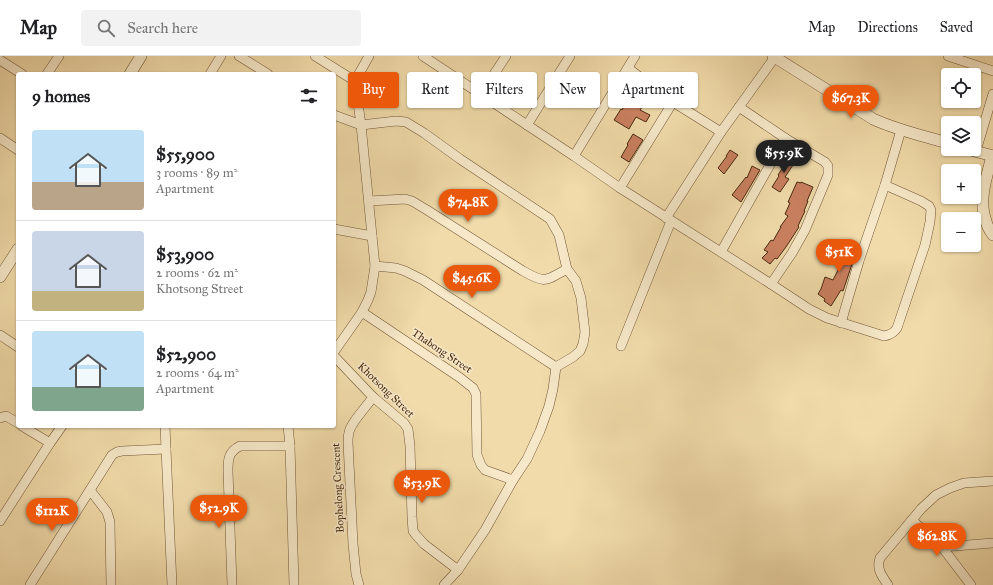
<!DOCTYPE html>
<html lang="en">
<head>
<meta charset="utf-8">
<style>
  body { margin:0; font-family:"IM FELL Great Primer",serif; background:#f2f2f2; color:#202124; height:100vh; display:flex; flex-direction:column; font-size:15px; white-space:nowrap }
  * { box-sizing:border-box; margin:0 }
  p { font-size:13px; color:#757577 }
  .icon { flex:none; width:22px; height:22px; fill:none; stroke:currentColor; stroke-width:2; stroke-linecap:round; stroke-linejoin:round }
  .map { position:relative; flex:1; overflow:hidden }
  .drawer { position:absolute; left:16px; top:16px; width:320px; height:356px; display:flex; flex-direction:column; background:#fff; border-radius:4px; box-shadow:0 1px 3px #0004 }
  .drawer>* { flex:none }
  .hud { position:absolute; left:348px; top:16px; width:380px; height:36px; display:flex; gap:8px }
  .controls { position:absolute; left:941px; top:12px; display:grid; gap:8px }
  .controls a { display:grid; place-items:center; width:40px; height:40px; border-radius:4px; background:#fff; box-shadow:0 1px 3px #0004; font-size:20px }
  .price { position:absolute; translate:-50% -34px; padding:0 9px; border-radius:14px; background:#ea580c; color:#fff; font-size:13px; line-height:26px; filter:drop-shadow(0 1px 2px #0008) }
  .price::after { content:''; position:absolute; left:50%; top:24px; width:12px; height:9px; margin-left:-6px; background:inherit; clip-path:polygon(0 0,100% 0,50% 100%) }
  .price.selected { background:#222; color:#fff }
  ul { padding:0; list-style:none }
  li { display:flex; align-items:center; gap:12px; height:100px; padding:0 16px }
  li+li { border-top:1px solid #e0e0e0 }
  li span { display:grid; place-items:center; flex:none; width:112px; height:80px; border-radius:4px; color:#555 }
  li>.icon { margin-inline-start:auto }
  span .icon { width:48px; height:48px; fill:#fffc; stroke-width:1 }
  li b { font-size:17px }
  h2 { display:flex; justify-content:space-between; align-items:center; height:48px; padding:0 16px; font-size:17px }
  .chip { padding:0 14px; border-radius:4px; background:#fff; box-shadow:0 1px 3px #0004; font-size:14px; line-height:36px }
  .chip.selected { background:#ea580c; color:#fff }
  header { display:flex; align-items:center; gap:24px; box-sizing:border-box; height:56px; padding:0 20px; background:#fff; border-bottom:1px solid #e0e0e0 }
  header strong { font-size:19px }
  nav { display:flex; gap:22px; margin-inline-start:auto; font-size:14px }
  .search { width:280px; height:36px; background:#f2f2f2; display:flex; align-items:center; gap:10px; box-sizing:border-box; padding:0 14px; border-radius:4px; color:#757577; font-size:15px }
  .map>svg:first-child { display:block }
  .building { fill:#ca8060; stroke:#48290f }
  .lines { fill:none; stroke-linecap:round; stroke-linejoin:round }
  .minor-casing { stroke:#725636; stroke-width:10 }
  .tertiary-casing { stroke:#725636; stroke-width:12 }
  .minor { stroke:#f6e8c8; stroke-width:9 }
  .tertiary { stroke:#f6e8c8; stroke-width:11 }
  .labels { text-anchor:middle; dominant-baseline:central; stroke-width:3; stroke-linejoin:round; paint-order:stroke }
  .street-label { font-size:11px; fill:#48290f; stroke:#f6e8c8 }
</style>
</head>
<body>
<header>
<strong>Map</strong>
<div class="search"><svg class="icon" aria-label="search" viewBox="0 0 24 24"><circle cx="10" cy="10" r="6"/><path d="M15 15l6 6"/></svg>Search here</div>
<nav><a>Map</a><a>Directions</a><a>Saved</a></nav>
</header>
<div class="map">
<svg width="993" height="529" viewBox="0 0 993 529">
  <rect width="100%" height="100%" fill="#f1dbaa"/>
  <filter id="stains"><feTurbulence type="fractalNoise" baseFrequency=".005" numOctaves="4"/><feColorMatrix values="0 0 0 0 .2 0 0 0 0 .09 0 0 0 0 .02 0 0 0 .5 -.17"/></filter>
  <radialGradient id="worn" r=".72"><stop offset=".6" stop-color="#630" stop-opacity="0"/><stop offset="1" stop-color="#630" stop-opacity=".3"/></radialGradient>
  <g class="building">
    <polygon points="633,32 642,37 636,47 642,51 640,54 650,59 646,66 636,61 629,73 614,64 621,53 622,54"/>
    <polygon points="633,78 643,84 629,106 621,101 628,89 627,88"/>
    <polygon points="730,94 738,99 724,118 718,112 727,100 726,100"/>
    <polygon points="790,98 797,103 785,121 789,123 780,136 772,131 779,120 778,119 787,105 786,104"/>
    <polygon points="752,110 760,114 741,146 732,139 746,121 747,122"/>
    <polygon points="797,126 801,127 801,126 813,131 807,145 808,145 804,155 805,155 798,170 799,171 786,191 777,203 775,202 770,208 762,202 768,196 764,194 771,184 773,185 781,171 780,171 788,160 785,158 790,147 788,146"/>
    <polygon points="842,184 858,190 843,235 841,234 831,250 824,245 825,243 818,238 821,233 825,221 833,224 839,212 837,211 842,198 837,196"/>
  </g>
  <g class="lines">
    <defs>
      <g id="minor">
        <polyline points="239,0 268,18"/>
        <polyline points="315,0 355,25"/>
        <path d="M423 0 527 69 574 100 620 132 771 228 809 253 827 262 884 280C890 279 894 277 897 272L925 189 930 166 931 154 929 150 921 145 885 129"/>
        <polyline points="948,0 993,15"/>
        <polyline points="0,4 22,18"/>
        <polyline points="628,12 673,46 721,76"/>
        <polyline points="47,18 59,0"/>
        <polyline points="210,18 221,0"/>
        <polyline points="481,38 506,0"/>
        <polyline points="739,51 785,82 825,106 828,110 828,119 805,174 792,197 771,228"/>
        <polyline points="334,59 361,69 396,65 406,66 424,77 460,103 550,163 559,179 567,213 576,225 578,232 581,242 585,276 583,288 580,295 573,301 556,311"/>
        <polyline points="527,69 570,0"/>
        <polyline points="0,82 18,94"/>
        <polyline points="976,95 993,38"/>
        <polyline points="574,100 635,0"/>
        <polyline points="620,132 673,46"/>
        <path d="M369 145 405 143 412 145 427 154 523 215C546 228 545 225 567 213"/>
        <polyline points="666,162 721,76 775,1"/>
        <polyline points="334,173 372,180"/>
        <polyline points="721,196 785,82"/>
        <polyline points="375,210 396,212 405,215 423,224 556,311"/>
        <polyline points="362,256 459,321 473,332 476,338 477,399 481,409 485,414 513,424"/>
        <polyline points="841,267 859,205 885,129 901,74"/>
        <polyline points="0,279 18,291"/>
        <polyline points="621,290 671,165"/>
        <polyline points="334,296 362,256 368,244 371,236 375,210 361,69 355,25 369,0"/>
        <polyline points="334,300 373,341 404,367 408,373 410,390 412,461 413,475 416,479 424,488 458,514"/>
        <polyline points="0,362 6,360 18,367"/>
        <polyline points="22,370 50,387"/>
        <polyline points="165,370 172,529"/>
        <polyline points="288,370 290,390 294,529"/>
        <polyline points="90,434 107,456 110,466 111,529"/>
        <polyline points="912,464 942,491 971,529"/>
        <polyline points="0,465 50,387 62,370"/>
        <polyline points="942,491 993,487"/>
        <polyline points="30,529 112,399 117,396 122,395 166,393"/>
        <path d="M232 529 228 415C228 404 228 396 240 390H290"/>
        <path d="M359 529 356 518 353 488 348 387C348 382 348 378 350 373 354 363 367 350 373 341"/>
        <polyline points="444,529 458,514 485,474 513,424 527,403 540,375 549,350 553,333 556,311"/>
        <path d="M888 529C882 520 876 513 880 502L921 453 936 439 950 432 964 427 993 425"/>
      </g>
      <g id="tertiary">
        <path d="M773 0 873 63C897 74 923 80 948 87"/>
        <polyline points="130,18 141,0"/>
        <polyline points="967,93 993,100"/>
        <path d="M992 100C987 120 978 144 986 165 987 170 990 175 993 179"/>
        <polyline points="0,221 18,193"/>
      </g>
    </defs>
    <use href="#minor" class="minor-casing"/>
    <use href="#tertiary" class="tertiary-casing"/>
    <use href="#minor" class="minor"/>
    <use href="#tertiary" class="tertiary"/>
  </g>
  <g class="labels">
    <g class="street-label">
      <text transform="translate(442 295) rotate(34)">Thabong Street</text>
      <text transform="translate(386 334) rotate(44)">Khotsong Street</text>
      <text transform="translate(338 432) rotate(-93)">Bophelong Crescent</text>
    </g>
  </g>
  <rect width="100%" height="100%" filter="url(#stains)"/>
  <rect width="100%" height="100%" fill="url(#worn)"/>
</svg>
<div class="controls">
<a><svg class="icon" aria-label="locate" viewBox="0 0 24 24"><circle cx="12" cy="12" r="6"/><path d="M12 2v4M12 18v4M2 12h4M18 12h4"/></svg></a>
<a><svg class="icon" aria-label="layers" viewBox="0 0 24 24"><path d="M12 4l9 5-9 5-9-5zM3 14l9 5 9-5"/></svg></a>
<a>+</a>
<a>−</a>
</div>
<b class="price" style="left:851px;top:63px">$67.3K</b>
<b class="price selected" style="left:784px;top:118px">$55.9K</b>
<b class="price" style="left:468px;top:167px">$74.8K</b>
<b class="price" style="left:839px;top:217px">$51K</b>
<b class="price" style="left:472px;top:243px">$45.6K</b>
<b class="price" style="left:422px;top:448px">$53.9K</b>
<b class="price" style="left:219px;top:473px">$52.9K</b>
<b class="price" style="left:52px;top:476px">$112K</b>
<b class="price" style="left:937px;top:501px">$62.8K</b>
<div class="hud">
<a class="chip selected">Buy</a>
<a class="chip">Rent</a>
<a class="chip">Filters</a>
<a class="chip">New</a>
<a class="chip">Apartment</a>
</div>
<section class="drawer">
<h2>9 homes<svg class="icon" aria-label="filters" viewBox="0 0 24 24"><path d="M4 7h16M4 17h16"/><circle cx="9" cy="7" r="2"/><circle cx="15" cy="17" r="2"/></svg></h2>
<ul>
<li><span style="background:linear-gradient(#bfe0f5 65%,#b9a48a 0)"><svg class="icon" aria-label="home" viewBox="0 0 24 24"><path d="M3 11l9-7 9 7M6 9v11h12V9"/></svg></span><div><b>$55,900</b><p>3 rooms · 89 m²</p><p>Apartment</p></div></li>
<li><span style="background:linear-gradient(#c9d6e8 75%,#c2b280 0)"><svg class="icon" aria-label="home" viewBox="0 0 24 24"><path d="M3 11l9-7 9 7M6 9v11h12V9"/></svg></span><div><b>$53,900</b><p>2 rooms · 62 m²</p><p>Khotsong Street</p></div></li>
<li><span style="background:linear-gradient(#bfe0f5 70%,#7fa58c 0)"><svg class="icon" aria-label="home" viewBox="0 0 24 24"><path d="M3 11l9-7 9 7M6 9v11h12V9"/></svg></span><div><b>$52,900</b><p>2 rooms · 64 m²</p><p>Apartment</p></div></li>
</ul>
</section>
</div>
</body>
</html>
